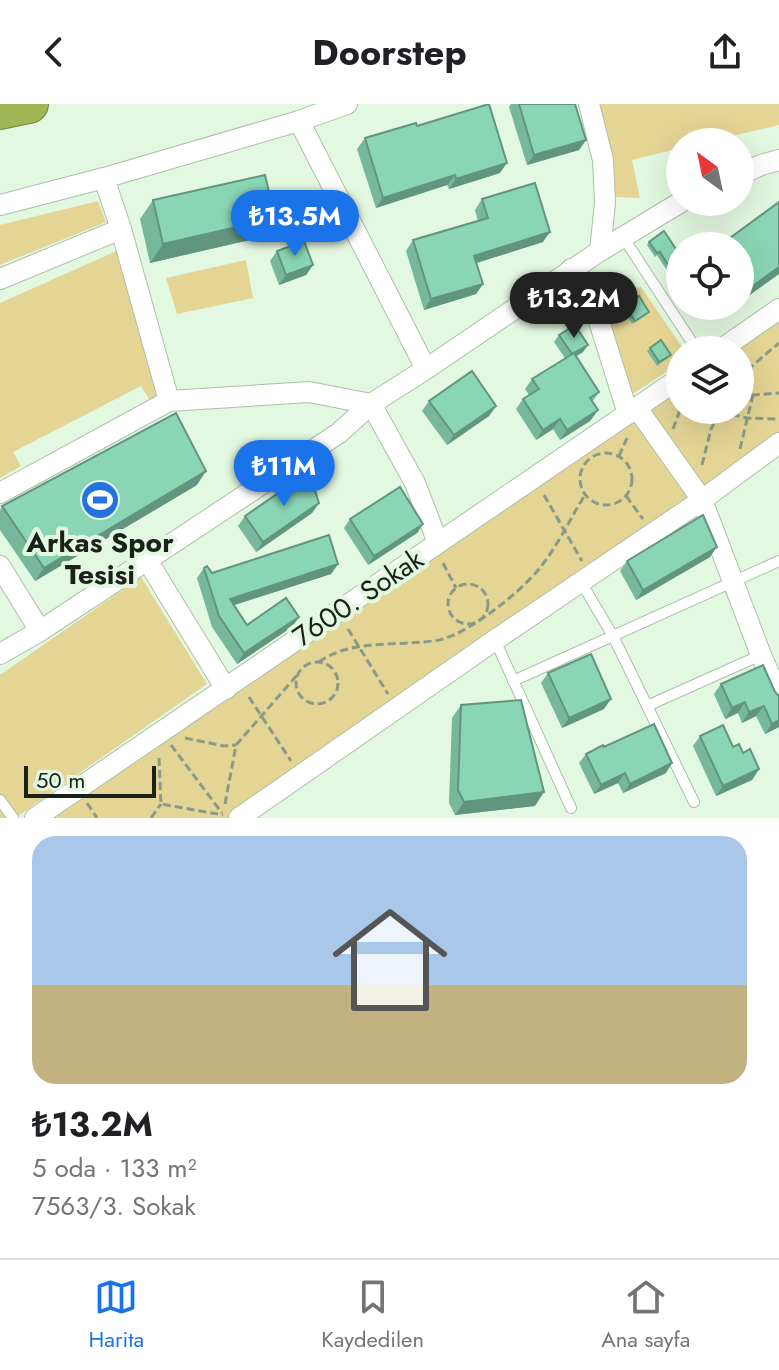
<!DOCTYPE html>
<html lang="tr">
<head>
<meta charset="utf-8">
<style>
  body { margin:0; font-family:Jost,sans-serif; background:#f6f6f6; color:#202124; height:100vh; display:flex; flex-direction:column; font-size:30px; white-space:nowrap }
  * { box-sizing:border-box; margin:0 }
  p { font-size:26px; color:#757577 }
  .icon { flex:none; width:44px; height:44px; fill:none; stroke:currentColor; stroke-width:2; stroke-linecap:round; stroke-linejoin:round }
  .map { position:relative; height:714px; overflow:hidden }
  .drawer { display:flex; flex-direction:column; background:#fff; flex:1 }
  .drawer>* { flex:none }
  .needle { width:52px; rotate:327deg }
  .tools { position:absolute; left:666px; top:24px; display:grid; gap:16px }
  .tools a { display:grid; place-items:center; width:88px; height:88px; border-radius:50%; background:#fff; box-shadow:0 8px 32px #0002; font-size:40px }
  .scale { position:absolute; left:24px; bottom:20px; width:132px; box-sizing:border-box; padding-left:8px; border:4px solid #192118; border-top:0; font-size:22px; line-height:28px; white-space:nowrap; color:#192118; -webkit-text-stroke:6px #e3f8e0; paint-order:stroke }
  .price { position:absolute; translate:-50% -68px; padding:0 18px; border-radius:28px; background:#1a73e8; color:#fff; font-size:26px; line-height:52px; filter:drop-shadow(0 2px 4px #0008) }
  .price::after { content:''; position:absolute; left:50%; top:48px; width:24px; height:18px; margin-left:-12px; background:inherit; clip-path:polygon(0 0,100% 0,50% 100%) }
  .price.on { background:#222; color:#fff }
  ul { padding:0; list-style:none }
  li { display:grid; align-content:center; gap:16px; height:424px; padding:0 32px }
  li span { display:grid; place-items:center; height:248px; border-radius:24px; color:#555 }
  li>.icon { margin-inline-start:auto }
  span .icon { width:144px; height:144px; fill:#fffc; stroke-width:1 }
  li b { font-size:34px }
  header { display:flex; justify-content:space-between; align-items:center; height:104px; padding:0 32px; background:#fff; font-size:36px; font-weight:700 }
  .dock { display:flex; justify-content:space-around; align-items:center; height:112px; border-top:2px solid #e0e0e0; background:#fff; font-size:22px; color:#757577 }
  .dock a { display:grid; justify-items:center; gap:4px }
  .dock .on { color:#1a73e8 }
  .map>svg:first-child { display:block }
  .green { fill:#e4d595 }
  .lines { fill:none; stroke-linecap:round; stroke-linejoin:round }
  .service-casing { stroke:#abc0a9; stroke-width:12 }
  .minor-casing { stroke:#abc0a9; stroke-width:22 }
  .motorway-casing { stroke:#718240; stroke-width:40 }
  .path { stroke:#8a9a88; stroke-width:3; stroke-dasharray:8 4; stroke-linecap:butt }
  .service { stroke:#fff; stroke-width:10 }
  .minor { stroke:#fff; stroke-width:20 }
  .motorway { stroke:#a1b656; stroke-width:38 }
  .wall { fill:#77b79c }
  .shaded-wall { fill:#61957f }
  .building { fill:#8ad5b5; stroke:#61957f; stroke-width:2 }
  .labels { text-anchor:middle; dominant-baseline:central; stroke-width:8; stroke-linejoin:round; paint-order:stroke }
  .poi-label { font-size:28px; font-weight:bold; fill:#192118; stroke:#e3f8e0 }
  .street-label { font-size:28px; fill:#192118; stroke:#e3f8e0 }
</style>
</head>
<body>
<header><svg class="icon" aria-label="back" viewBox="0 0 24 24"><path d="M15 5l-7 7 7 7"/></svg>Doorstep<svg class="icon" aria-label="share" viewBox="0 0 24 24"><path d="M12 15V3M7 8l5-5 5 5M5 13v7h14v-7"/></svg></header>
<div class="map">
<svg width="779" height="714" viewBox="0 0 779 714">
  <rect width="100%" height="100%" fill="#e3f8e0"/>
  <g class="green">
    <polygon points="597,0 779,0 779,21 707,38 680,38 680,44 632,56 640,94 615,93"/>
    <polygon points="98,97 106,118 0,161 0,121"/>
    <polygon points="123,144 163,293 151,298 141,282 13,348 21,362 0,374 0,199"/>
    <polygon points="246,156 253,194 177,210 166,174"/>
    <polygon points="641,183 684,246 680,246 680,259 623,296 602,192"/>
    <polygon points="779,211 779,342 230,714 41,714 680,278 680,306 740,306 740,246 727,246"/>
    <polygon points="141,473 207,580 15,714 0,714 0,571"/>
  </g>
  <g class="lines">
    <defs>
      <g id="service">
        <polyline points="623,133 697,246"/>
        <polyline points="581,478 613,532 694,698"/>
        <polyline points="495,536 571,704"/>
        <polyline points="513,577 779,457"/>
        <polyline points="647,602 761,551"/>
        <polyline points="0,696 13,714"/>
      </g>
      <g id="minor">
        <polyline points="299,17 347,0"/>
        <polyline points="740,71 761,61 779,56"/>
        <polyline points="104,74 121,125 169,297"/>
        <polyline points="0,101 104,74 299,17 426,265"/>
        <polyline points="600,147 681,98"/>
        <polyline points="571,165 593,198 628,310"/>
        <polyline points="0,175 121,125"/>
        <polyline points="720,246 779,205"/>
        <polyline points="637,304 702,396 761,551 779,592"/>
        <polyline points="0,389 169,297 309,288 371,300"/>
        <polyline points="438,439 415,379 371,300 426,265 600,147 605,99 603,56 589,0"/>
        <polyline points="147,456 226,585"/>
        <polyline points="0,462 40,527"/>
        <polyline points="0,550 40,527 339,329 371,300"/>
        <polyline points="35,714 680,274"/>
        <polyline points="239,714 495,536 702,396 779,339"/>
      </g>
      <polyline id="motorway" points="0,6 29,0"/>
    </defs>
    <use href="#service" class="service-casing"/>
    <use href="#minor" class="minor-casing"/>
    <use href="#motorway" class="motorway-casing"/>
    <g class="path">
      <polyline points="740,276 752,262 779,239"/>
      <polyline points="740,288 753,291 779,289"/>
      <polyline points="720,308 747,314 779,315"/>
      <polyline points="673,325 680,306"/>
      <polyline points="740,345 753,291"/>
      <circle cx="606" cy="375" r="26"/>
      <polyline points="619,352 627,334"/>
      <polyline points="702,361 711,325 721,306"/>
      <polyline points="544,391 582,457"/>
      <polyline points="626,392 643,415"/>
      <polyline points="443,459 456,484"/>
      <circle cx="468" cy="500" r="20"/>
      <polyline points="348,525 388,590"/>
      <path d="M319 558C352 534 400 543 439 536 456 532 469 523 483 514 503 500 523 484 539 465 557 443 570 415 585 391"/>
      <circle cx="317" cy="579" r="21"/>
      <polyline points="249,593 291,657"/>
      <polyline points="185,634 224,642 236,641"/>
      <polyline points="171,641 222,709"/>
      <polyline points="159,654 161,700 223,711"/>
      <polyline points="87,699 97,714"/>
      <polyline points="225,700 236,641 299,569"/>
      <polyline points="151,714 161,700"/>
    </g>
    <use href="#service" class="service"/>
    <use href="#minor" class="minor"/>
    <use href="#motorway" class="motorway"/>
  </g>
  <g class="wall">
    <polygon points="511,0 575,0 586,36 579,46 527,61 509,3"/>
    <polygon points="417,22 500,69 449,85 447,81 376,104 357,45 365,34"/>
    <polygon points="482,95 543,138 476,159 483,180 476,190 424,206 406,147 413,136 478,117 475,106"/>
    <polygon points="153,96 275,114 262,133 150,159 140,115"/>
    <polygon points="779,98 779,170 741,197 740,142"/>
    <polygon points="649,138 680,151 680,160 668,168 657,151 655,153 647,141"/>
    <polygon points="277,147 313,161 306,171 279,181 270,157"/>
    <polygon points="625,201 646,211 632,220 623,205"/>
    <polygon points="559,231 583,248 576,252 599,288 592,298 598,306 590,317 560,336 553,325 536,336 516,305 523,295 529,291 525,285 532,275 565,254 554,238"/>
    <polygon points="650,244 671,251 668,254 657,262 647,247"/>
    <polygon points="429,297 496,302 489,312 447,341 422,307"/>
    <polygon points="197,381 35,477 0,426 0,406 2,402"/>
    <polygon points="319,399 312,409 256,448 238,422 245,412"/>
    <polygon points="350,415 423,420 417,429 368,461 344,424"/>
    <polygon points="710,453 636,496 620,467 627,457"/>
    <polygon points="338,460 331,470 234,501 247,521 299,513 292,523 237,560 212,523 197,474 204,464 212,469"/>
    <polygon points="763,561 779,623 765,630 756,612 742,619 738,609 725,615 714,590 721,580"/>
    <polygon points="548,569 604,605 562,624 541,579"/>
    <polygon points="461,601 535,702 455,711 449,699 452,614"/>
    <polygon points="700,632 733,643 743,649 759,665 752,676 716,692 693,642"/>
    <polygon points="604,643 666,669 623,689 618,679 594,690 579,659 586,650"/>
  </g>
  <g class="shaded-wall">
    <polygon points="586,36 579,46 527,61 534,51"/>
    <polygon points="507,59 500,69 449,85 456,75"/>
    <polygon points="455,71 447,81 376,104 383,94"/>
    <polygon points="275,114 262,133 150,159 163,140"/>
    <polygon points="550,128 543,138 467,162 474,152"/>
    <polygon points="313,161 306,171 279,181 286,171"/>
    <polygon points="779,163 779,170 741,197 750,184"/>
    <polygon points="483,180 476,190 424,206 431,195"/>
    <polygon points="588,241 583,248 567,258 572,251"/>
    <polygon points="496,302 489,312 447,341 454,331"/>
    <polygon points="598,306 590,317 560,336 567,326"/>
    <polygon points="560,315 553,325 536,336 543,326"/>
    <polygon points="206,367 197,381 35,477 44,464"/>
    <polygon points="319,399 312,409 256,448 263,438"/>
    <polygon points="423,420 417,429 368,461 374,452"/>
    <polygon points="717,443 710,453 636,496 643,486"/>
    <polygon points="338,460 331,470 222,505 230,495"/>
    <polygon points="299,513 292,523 237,560 244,549"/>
    <polygon points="611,595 604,605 562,624 569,614"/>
    <polygon points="745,598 738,609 725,615 732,604"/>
    <polygon points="764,602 756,612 742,619 749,608"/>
    <polygon points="779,616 779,623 765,630 772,620"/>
    <polygon points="672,659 666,669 623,689 630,680"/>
    <polygon points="759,665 752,676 716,692 723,682"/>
    <polygon points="625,669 618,679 594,690 601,681"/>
    <polygon points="544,688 535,702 455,711 464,698"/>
  </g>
  <g class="building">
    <polygon points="489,0 507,59 456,75 455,71 383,94 365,34 416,19 417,22"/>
    <polygon points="519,0 575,0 586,36 534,51"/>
    <polygon points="265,71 275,114 163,140 153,96"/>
    <polygon points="535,79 550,128 474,152 483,180 431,195 413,136 488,114 482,95"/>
    <polygon points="779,98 779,163 750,184 740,170 740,142 719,142"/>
    <polygon points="664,127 680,151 680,158 670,164 660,148 657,149 649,138"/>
    <polygon points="304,137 313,161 286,171 277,147"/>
    <polygon points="639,192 649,208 635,217 625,201"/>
    <polygon points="575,221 588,241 572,250 559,231"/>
    <polygon points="661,236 671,251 659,258 650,244"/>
    <polygon points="574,249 599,288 590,294 598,306 567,326 560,315 543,326 523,295 539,285 532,275"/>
    <polygon points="472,267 496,302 454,331 429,297"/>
    <polygon points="176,309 206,367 44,464 2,402"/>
    <polygon points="309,368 319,399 263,438 245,412"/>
    <polygon points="400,383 423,420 374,452 350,415"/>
    <polygon points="703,411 717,443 643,486 627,457"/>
    <polygon points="329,431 338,460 230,495 247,521 286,494 299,513 244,549 219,512 204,464 207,462 212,469"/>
    <polygon points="591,550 611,595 569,614 548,569"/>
    <polygon points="763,561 775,588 779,592 779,616 772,620 764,602 749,608 745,598 732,604 721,580"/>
    <polygon points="521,596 544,688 464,698 458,686 461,601"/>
    <polygon points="654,620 672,659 630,680 625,669 601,681 586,650 603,641 604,643"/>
    <polygon points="723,621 733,643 739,640 743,649 750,645 759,665 723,682 700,632"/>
  </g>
  <defs>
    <symbol id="stadium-disc" viewBox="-11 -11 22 22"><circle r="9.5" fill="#2373de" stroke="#e3f8e0"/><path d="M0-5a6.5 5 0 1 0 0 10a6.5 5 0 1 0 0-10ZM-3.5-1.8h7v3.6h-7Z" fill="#fff"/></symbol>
  </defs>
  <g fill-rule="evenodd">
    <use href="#stadium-disc" x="78" y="374" width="44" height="44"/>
  </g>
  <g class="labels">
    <g class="poi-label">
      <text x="100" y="438">Arkas Spor<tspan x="100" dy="32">Tesisi</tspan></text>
    </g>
    <g class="street-label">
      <text transform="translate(358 494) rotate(-34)">7600. Sokak</text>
    </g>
  </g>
</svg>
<div class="tools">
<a><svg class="needle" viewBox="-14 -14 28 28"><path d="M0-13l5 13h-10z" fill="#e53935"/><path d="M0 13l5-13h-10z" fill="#757577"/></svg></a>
<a><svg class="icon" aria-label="locate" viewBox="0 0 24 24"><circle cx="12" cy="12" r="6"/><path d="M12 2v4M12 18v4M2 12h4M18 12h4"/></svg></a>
<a><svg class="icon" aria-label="layers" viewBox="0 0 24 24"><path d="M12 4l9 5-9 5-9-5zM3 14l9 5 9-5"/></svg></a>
</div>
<div class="scale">50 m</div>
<b class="price" style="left:295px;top:154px">₺13.5M</b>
<b class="price on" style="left:574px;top:236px">₺13.2M</b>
<b class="price" style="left:284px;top:404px">₺11M</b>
</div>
<section class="drawer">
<ul>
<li><span style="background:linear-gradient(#a9c7e8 60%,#c2b280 0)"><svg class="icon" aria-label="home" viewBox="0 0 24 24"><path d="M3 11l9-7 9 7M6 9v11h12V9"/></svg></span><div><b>₺13.2M</b><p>5 oda · 133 m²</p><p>7563/3. Sokak</p></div></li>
</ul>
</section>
<nav class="dock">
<a class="on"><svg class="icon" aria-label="map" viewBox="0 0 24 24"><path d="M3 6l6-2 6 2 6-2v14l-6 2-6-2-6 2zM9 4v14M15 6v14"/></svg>Harita</a>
<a><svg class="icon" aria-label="saved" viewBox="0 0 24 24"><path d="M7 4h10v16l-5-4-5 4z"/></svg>Kaydedilen</a>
<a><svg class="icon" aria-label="home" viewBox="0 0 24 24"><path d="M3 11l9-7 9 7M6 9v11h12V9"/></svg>Ana sayfa</a>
</nav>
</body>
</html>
